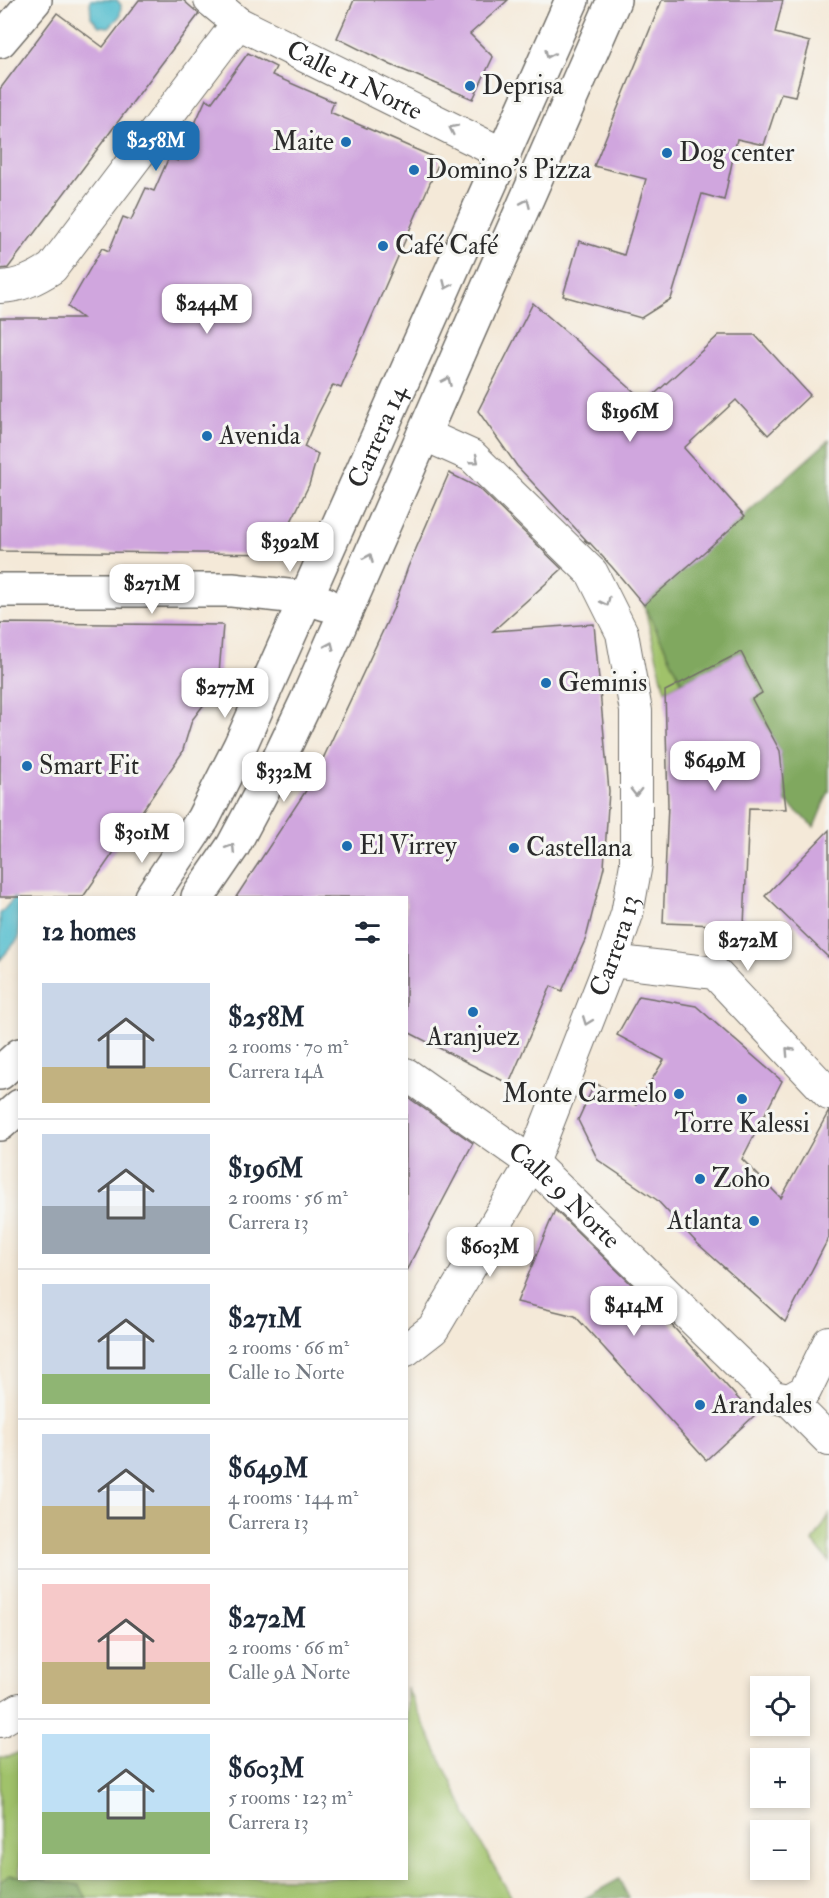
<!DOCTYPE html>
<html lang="en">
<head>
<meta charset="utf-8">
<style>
  body { margin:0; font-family:"IM FELL Double Pica",serif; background:#f6f6f7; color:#1f2937; height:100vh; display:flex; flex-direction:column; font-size:22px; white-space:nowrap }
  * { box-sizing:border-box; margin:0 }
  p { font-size:20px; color:#747a83 }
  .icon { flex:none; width:33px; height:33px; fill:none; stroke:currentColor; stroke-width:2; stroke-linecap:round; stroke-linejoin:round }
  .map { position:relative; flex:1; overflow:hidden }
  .drawer { position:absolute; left:18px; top:896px; width:390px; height:984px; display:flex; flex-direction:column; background:#fff; border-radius:0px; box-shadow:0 3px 9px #0003 }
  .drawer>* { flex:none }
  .fabs { position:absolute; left:750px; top:1676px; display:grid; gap:12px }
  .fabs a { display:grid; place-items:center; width:60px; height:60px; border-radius:0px; background:#fff; box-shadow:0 3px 9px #0003; font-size:30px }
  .price { position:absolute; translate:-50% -51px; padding:0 14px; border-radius:12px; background:#fff; color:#222; font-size:20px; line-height:39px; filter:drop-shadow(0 2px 3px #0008) }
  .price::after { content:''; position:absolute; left:50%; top:36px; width:18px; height:14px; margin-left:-9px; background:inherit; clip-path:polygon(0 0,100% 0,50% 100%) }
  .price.selected { background:#1f6fb2; color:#fff }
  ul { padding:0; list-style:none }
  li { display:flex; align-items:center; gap:18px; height:150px; padding:0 24px }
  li+li { border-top:2px solid #e0e1e3 }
  li span { display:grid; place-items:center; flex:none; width:168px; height:120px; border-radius:0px; color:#555 }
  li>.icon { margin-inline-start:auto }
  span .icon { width:72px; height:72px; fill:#fffc; stroke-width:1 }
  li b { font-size:26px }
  h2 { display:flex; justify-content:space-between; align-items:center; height:72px; padding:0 24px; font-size:26px }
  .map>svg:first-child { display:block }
  .green { fill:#a0c26b; stroke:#66764b; stroke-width:1.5 }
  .forest { fill:#80a85f; stroke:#566a45; stroke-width:1.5 }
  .water { fill:#52bdce; stroke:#3e747c; stroke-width:1.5 }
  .building { fill:#d0a6de }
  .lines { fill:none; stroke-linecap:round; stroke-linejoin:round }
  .street-casing { stroke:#716e68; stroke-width:34 }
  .secondary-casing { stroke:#716e68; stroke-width:36 }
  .street { stroke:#fff; stroke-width:32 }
  .secondary { stroke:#fff; stroke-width:33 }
  .oneway { stroke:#a0a0a0 }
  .poi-dot { fill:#1f6fb2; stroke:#f6f6f2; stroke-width:2 }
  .labels { text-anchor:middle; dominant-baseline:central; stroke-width:6; stroke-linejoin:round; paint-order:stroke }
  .street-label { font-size:26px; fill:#2b2b2b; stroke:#f6f6f2 }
  .poi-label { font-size:26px; fill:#2b2b2b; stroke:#f6f6f2; text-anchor:start }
</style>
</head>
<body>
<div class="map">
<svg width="829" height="1898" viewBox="0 0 829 1898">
  <rect width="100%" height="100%" fill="#f6f6f2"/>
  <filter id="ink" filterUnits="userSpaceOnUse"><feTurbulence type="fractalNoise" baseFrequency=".0167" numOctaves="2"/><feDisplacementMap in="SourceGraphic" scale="12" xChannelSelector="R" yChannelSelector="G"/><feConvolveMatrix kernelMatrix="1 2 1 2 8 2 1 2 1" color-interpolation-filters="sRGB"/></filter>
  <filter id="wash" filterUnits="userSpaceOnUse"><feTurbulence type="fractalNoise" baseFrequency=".008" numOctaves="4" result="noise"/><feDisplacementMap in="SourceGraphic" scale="24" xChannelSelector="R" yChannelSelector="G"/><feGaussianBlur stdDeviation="1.35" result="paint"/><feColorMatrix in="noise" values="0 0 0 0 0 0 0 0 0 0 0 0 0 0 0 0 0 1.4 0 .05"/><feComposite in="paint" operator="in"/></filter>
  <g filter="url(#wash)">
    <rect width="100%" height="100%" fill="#f4e9d8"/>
    <g class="green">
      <polygon points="644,605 682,682 665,691"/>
      <polygon points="829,1515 829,1562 813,1542"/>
      <polygon points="407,1688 478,1838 512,1898 0,1898 0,1757 9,1757 19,1752 20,1878 406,1878"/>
    </g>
    <g class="forest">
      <polygon points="829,440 829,791 814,827 785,801 780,751 752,699 762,693 741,652 682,682 644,605"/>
      <polygon points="9,1875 79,1885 87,1898 0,1898 0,1882"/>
      <polygon points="619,1879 629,1898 585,1898"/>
    </g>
    <g class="water">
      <polygon points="90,0 117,0 121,5 120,16 109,27 99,26 91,17"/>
      <polygon points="14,898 19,903 19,938 0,960 0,914"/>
    </g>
    <g id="blocks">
      <g class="building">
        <polygon points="139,0 183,0 199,14 8,268 0,269 0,89 57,13 103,47"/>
        <polygon points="354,0 508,0 470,34 493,57 473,99 391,65 337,38"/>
        <polygon points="662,0 783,0 775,33 810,42 795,96 781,93 764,145 737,139 724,200 702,194 671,299 641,318 563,296 579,241 624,255 646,179 594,166"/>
        <polygon points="248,53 276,67 272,75 334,102 330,112 440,160 341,388 333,385 317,416 304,447 318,454 309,485 275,554 0,551 0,318 82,318 68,307 102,248 109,251 123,217 131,220 146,188 154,191 169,157 178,161 206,99 212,102"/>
        <polygon points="533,303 646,402 719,335 755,335 810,395 768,435 736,400 684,448 745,516 644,605 612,567 590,543 589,544 584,540 589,543 517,466 478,411"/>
        <polygon points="449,473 479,488 562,569 493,631 594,624 609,791 604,867 586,938 562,991 551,986 509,1084 406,1031 406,897 236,897 313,780 394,607 408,567"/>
        <polygon points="0,623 223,625 218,686 192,720 182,753 83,897 0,897"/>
        <polygon points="741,652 762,693 752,699 780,751 786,809 749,808 744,926 663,923 668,805 665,691"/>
        <polygon points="829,830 829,958 765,896"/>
        <polygon points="639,996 696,1006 782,1081 742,1159 781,1198 829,1111 829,1237 785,1322 698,1244 657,1200 598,1160 578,1120 595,1083 636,1105 664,1060 617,1035"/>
        <polygon points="406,1096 473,1143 406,1271"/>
        <polygon points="555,1210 658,1310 754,1416 706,1460 575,1316 517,1302"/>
      </g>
    </g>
  </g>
  <g filter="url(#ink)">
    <use href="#blocks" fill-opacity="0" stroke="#716e68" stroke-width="1.5"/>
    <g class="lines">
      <defs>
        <g id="street">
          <path id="s1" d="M210 0 238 23 505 155"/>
          <path d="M0 287C21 286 35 279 52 268L238 23"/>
          <polyline points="611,961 715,973 829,1094"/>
          <path id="s2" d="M406 1074 532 1163 773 1397 789 1400"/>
          <path id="s3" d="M406 1350 433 1329 532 1163 611 961 627 914 636 864V711L622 633 592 573 472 456 423 434"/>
          <polyline points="789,1400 805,1391 829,1342"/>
          <polyline points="789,1400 829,1440"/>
          <polyline points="0,1721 20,1709"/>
        </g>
        <g id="secondary">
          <polyline points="0,41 35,0"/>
          <polyline points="0,590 232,590 307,598 326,604"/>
          <path id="s4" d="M151 897 203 819 240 746 572 0"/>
          <polyline points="198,897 233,846 277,763 307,700 614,0"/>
          <polyline points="0,1073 20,1055"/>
          <polyline points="0,1124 20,1106"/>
        </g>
      </defs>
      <use href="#street" class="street-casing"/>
      <use href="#secondary" class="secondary-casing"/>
      <use href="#street" class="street"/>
      <use href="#secondary" class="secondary"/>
    </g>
    <defs><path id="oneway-chevron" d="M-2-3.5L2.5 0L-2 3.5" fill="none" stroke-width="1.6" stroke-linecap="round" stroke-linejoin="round" transform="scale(1.5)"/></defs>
    <g class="oneway">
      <use href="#oneway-chevron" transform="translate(549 54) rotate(114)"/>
      <use href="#oneway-chevron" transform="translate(453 129) rotate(-154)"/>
      <use href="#oneway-chevron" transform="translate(526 203) rotate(-66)"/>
      <use href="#oneway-chevron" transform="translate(447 285) rotate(114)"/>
      <use href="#oneway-chevron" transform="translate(447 381) rotate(-66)"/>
      <use href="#oneway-chevron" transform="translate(475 460) rotate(39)"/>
      <use href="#oneway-chevron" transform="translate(369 558) rotate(-66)"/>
      <use href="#oneway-chevron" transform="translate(606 602) rotate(64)"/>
      <use href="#oneway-chevron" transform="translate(330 646) rotate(-66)"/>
      <use href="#oneway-chevron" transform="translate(636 792) rotate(90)"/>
      <use href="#oneway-chevron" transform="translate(231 848) rotate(-58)"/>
      <use href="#oneway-chevron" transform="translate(587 1021) rotate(111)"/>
      <use href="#oneway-chevron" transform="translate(789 1051) rotate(-133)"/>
    </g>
  </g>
  <g class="poi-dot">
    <circle cx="470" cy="86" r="6"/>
    <circle cx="346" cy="142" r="6"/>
    <circle cx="667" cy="153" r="6"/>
    <circle cx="414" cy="170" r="6"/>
    <circle cx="383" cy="246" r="6"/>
    <circle cx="207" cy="436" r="6"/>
    <circle cx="546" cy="683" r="6"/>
    <circle cx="27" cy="766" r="6"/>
    <circle cx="347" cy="846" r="6"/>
    <circle cx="514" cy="848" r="6"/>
    <circle cx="473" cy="1012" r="6"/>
    <circle cx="679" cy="1094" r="6"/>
    <circle cx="742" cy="1099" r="6"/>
    <circle cx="700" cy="1179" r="6"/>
    <circle cx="754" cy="1221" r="6"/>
    <circle cx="700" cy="1405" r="6"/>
  </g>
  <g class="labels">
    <g class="street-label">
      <text stroke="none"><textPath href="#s1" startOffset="166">Calle 11 Norte</textPath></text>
      <text stroke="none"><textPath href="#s4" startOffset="514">Carrera 14</textPath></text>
      <text stroke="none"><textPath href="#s3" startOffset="460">Carrera 13</textPath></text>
      <text stroke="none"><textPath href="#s2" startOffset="200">Calle 9 Norte</textPath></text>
    </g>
    <g class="poi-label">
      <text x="482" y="86">Deprisa</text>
      <text x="334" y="142" text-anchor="end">Maite</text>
      <text x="679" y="153">Dog center</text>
      <text x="426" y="170">Domino's Pizza</text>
      <text x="395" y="246">Café Café</text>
      <text x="219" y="436">Avenida</text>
      <text x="558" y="683">Geminis</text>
      <text x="39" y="766">Smart Fit</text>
      <text x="359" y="846">El Virrey</text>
      <text x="526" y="848">Castellana</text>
      <text x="473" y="1037" text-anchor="middle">Aranjuez</text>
      <text x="667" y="1094" text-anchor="end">Monte Carmelo</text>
      <text x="742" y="1124" text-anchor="middle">Torre Kalessi</text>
      <text x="712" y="1179">Zoho</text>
      <text x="742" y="1221" text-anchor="end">Atlanta</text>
      <text x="712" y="1405">Arandales</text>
    </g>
  </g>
</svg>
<div class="fabs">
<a><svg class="icon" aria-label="locate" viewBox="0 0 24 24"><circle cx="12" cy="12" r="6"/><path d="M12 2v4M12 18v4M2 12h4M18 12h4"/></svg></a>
<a>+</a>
<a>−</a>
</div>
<b class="price selected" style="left:156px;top:172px">$258M</b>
<b class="price" style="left:207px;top:335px">$244M</b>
<b class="price" style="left:630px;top:443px">$196M</b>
<b class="price" style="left:290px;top:573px">$392M</b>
<b class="price" style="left:152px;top:615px">$271M</b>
<b class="price" style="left:225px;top:719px">$277M</b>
<b class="price" style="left:715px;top:792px">$649M</b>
<b class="price" style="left:284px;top:803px">$332M</b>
<b class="price" style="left:142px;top:864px">$301M</b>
<b class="price" style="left:748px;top:972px">$272M</b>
<b class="price" style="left:490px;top:1278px">$603M</b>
<b class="price" style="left:634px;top:1337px">$414M</b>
<section class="drawer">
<h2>12 homes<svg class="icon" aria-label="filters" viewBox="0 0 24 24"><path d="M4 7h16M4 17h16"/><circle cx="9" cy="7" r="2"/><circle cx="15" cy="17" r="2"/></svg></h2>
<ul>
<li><span style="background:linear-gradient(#c9d6e8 70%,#c2b280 0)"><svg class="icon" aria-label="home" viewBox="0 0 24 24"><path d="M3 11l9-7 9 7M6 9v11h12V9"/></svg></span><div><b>$258M</b><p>2 rooms · 70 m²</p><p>Carrera 14A</p></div></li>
<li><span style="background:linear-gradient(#c9d6e8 60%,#9aa5b1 0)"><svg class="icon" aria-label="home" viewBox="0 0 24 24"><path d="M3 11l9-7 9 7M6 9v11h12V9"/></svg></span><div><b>$196M</b><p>2 rooms · 56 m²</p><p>Carrera 13</p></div></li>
<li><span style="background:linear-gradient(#c9d6e8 75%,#8fb573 0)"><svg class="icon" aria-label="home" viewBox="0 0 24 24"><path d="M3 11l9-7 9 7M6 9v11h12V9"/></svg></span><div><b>$271M</b><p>2 rooms · 66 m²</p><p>Calle 10 Norte</p></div></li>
<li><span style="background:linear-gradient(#c9d6e8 60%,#c2b280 0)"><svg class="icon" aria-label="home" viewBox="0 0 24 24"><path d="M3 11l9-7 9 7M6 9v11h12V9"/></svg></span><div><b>$649M</b><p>4 rooms · 144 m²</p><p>Carrera 13</p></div></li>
<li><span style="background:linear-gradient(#f6c9c9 65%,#c2b280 0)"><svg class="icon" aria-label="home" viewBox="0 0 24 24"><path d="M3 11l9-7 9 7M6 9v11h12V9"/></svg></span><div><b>$272M</b><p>2 rooms · 66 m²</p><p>Calle 9A Norte</p></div></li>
<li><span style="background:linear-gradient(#bfe0f5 65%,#8fb573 0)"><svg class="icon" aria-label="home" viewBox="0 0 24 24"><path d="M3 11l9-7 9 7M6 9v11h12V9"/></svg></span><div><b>$603M</b><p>5 rooms · 123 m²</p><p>Carrera 13</p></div></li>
</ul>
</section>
</div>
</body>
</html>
